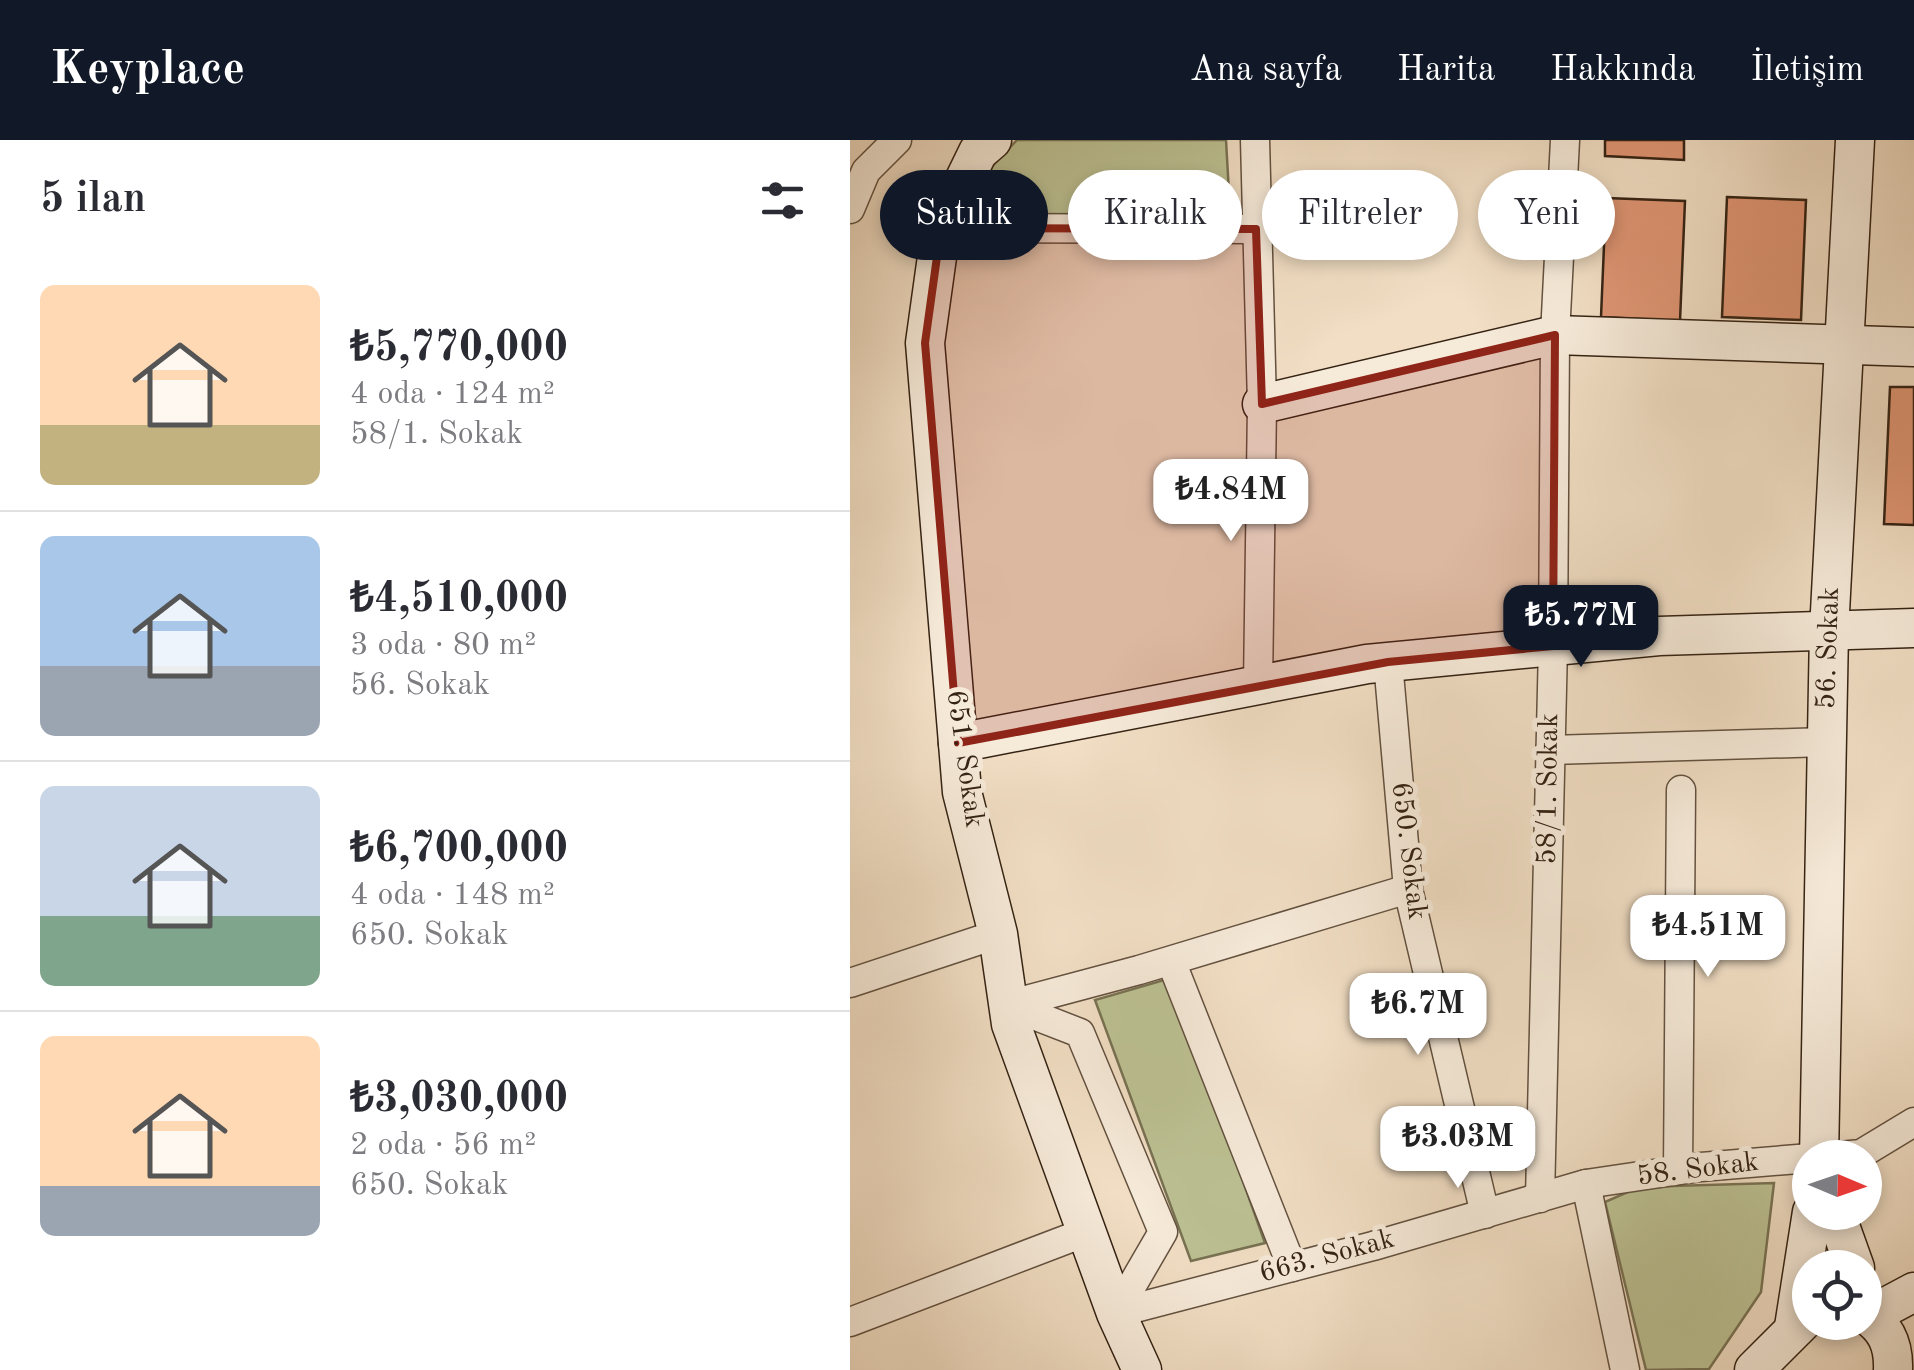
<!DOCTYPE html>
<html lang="tr">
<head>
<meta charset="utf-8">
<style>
  body { margin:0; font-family:"Old Standard TT",serif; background:#f7f7f7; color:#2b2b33; height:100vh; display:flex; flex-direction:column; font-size:38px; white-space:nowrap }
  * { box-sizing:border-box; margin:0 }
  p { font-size:32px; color:#7c7c81 }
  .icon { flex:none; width:55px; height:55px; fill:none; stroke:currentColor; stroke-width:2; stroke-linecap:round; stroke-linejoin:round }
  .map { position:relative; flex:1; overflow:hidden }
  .details { display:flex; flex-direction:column; background:#fff; width:850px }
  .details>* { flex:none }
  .guide { position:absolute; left:30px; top:30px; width:882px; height:90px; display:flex; gap:20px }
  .needle { width:65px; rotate:92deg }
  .fabs { position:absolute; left:942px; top:1000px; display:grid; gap:20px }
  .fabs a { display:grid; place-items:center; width:90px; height:90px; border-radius:50%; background:#fff; box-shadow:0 5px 15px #0003; font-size:50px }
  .price { position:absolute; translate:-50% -85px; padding:0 22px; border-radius:20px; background:#fff; color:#222; font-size:32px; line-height:65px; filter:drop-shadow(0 2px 5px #0008) }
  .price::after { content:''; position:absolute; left:50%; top:60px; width:30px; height:22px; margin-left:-15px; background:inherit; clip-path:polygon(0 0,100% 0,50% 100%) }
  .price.selected { background:#111827; color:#fff }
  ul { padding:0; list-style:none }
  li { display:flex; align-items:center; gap:30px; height:250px; padding:0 40px }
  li+li { border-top:2px solid #e1e1e2 }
  li span { display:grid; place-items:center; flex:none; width:280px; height:200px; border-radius:15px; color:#555 }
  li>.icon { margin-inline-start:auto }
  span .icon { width:120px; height:120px; fill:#fffc; stroke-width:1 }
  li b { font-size:42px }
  h2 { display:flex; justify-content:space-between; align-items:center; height:120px; padding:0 40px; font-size:42px }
  .chip { padding:0 35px; border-radius:45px; background:#fff; box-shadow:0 5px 15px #0003; font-size:35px; line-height:90px }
  .chip.selected { background:#111827; color:#fff }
  header { display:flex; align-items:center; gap:60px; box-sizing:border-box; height:140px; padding:0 50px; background:#111827; color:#fff }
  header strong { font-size:48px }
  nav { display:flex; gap:55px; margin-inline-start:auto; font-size:35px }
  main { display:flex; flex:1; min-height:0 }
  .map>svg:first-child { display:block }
  .green { fill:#bcc193; stroke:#787253; stroke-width:2.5 }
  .building { fill:#de9472; stroke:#342213; stroke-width:2.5 }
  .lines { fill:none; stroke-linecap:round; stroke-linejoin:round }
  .street-casing { stroke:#63513f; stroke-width:31 }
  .secondary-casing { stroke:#342213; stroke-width:41 }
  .street { stroke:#f6ead9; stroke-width:28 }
  .secondary { stroke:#f6ead9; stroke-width:38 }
  .marked { fill:#8f2418; fill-opacity:0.2; stroke:#8f2418; stroke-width:8; stroke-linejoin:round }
  .labels { text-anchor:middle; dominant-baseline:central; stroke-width:10; stroke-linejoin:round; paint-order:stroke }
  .street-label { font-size:28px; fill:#342213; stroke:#f6ead9 }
</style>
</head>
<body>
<header>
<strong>Keyplace</strong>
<nav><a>Ana sayfa</a><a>Harita</a><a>Hakkında</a><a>İletişim</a></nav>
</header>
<main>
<section class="details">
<h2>5 ilan<svg class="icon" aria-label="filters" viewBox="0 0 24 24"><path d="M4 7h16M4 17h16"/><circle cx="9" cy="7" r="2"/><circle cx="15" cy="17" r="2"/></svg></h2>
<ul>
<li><span style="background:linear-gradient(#ffd9b3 70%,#c2b280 0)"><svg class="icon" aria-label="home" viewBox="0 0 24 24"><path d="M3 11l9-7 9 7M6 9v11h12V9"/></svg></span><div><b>₺5,770,000</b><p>4 oda · 124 m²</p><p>58/1. Sokak</p></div></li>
<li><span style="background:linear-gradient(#a9c7e8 65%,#9aa5b1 0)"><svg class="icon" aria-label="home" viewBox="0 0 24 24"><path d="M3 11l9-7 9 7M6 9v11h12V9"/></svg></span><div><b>₺4,510,000</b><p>3 oda · 80 m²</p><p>56. Sokak</p></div></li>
<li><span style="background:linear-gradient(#c9d6e8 65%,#7fa58c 0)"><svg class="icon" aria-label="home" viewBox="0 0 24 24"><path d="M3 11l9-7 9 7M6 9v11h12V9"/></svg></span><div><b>₺6,700,000</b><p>4 oda · 148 m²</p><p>650. Sokak</p></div></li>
<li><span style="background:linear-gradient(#ffd9b3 75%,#9aa5b1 0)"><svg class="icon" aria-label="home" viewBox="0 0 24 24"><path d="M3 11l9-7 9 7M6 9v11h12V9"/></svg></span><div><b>₺3,030,000</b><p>2 oda · 56 m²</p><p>650. Sokak</p></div></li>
</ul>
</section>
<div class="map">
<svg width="1064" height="1230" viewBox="0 0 1064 1230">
  <rect width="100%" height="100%" fill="#f1dec4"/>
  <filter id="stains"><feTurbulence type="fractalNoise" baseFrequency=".002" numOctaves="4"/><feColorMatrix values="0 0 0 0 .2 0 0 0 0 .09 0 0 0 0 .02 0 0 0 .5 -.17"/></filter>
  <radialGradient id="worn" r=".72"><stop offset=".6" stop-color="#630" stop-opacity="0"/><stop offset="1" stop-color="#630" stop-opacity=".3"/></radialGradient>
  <g class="green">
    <polygon points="167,0 376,0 380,71 377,83 95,76"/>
    <polygon points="321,838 415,1103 341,1121 245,860"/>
    <polygon points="924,1043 911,1152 859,1229 796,1230 755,1062 789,1047"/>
  </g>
  <g class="building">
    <polygon points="755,0 834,0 834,20 755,16"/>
    <polygon points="877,57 956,60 951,180 872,177"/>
    <polygon points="756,58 835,61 830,181 751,177"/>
    <polygon points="1040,247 1064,247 1064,385 1034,384"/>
  </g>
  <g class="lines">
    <defs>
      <g id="street">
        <polyline points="405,0 412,264 408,545"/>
        <polyline points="0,69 16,31 47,0"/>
        <polyline points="91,88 406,89"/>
        <polyline points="538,522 558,749 635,1074"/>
        <polyline points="700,610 976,602"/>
        <polyline points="321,821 442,1127"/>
        <polyline points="0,843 148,794"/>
        <polyline points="968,1018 1011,1014 1064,982"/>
        <polyline points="828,1030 831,650"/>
        <polyline points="736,1044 851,1027 960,1018"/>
        <polyline points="690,1058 703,506 705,195 715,0"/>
        <polyline points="266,1173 313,1092 230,893 158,865 289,830 558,749"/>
        <polyline points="266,1173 523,1106 736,1044 775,1230"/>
        <polyline points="0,1182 236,1092"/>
      </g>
      <g id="secondary">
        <polyline points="142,0 128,12 91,88 75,203 112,652 148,794 161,884 266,1173 292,1230"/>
        <polyline points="412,264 705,195 1064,207"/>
        <polyline points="108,603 517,524 809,496 1064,488"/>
        <polyline points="969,1018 979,491 1005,0"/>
        <polyline points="985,1072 1005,1128"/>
        <path d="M1015 1174C1036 1187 1044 1205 1043 1230"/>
        <polyline points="1019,1176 1064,1152"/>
        <polyline points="944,1187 962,1072"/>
        <polyline points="904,1230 960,1174"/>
      </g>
    </defs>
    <use href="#street" class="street-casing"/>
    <use href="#secondary" class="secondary-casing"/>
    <use href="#street" class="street"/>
    <use href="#secondary" class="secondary"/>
  </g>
  <path class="marked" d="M91 88 406 89 412 264 705 195 703 506 538 522 108 603 75 203Z"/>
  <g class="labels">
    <g class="street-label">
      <text transform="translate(979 508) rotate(-88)">56. Sokak</text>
      <text transform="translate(114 619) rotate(82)">651. Sokak</text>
      <text transform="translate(699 649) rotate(-89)">58/1. Sokak</text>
      <text transform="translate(558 711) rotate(83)">650. Sokak</text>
      <text transform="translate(848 1030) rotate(-7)">58. Sokak</text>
      <text transform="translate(477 1117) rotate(-15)">663. Sokak</text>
    </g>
  </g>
  <rect width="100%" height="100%" filter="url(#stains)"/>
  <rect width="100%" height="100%" fill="url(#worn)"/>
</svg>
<div class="fabs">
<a><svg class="needle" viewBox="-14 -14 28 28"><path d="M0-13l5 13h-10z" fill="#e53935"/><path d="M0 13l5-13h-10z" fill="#7c7c81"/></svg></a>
<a><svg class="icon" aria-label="locate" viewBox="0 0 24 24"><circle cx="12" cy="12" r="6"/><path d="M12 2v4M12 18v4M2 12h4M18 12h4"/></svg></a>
</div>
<b class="price" style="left:381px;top:404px">₺4.84M</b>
<b class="price selected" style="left:731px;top:530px">₺5.77M</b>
<b class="price" style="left:858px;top:840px">₺4.51M</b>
<b class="price" style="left:568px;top:918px">₺6.7M</b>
<b class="price" style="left:608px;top:1051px">₺3.03M</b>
<div class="guide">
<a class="chip selected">Satılık</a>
<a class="chip">Kiralık</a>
<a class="chip">Filtreler</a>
<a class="chip">Yeni</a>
</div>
</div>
</main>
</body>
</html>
